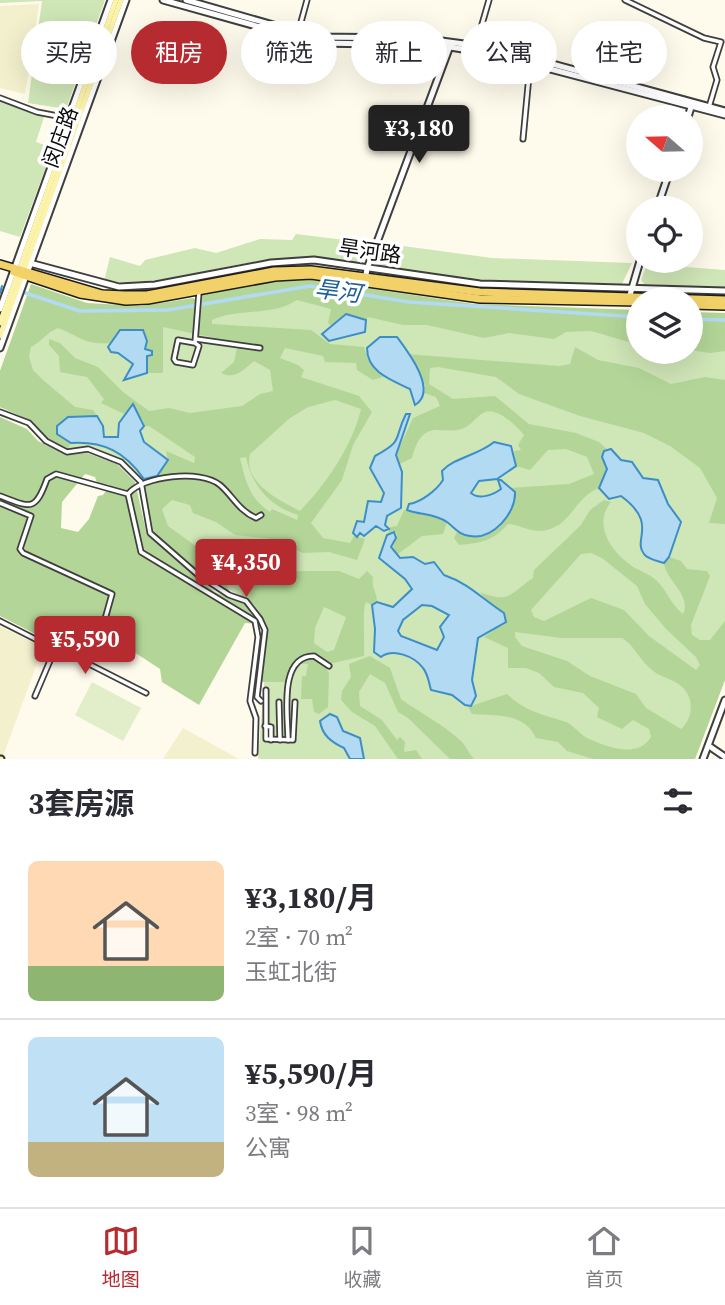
<!DOCTYPE html>
<html lang="zh">
<head>
<meta charset="utf-8">
<style>
  body { margin:0; font-family:"Source Serif 4","Noto Sans SC",serif; background:#f7f7f7; color:#2b2b33; height:100vh; display:flex; flex-direction:column; font-size:26px; white-space:nowrap }
  * { box-sizing:border-box; margin:0 }
  p { font-size:23px; color:#7c7c81 }
  .icon { flex:none; width:38px; height:38px; fill:none; stroke:currentColor; stroke-width:2; stroke-linecap:round; stroke-linejoin:round }
  .map { position:relative; height:759px; overflow:hidden }
  .drawer { display:flex; flex-direction:column; background:#fff; flex:1 }
  .drawer>* { flex:none }
  .top-card { position:absolute; left:21px; top:21px; width:684px; height:63px; display:flex; gap:14px }
  .needle { width:46px; rotate:290deg }
  .fabs { position:absolute; left:626px; top:105px; display:grid; gap:14px }
  .fabs a { display:grid; place-items:center; width:77px; height:77px; border-radius:50%; background:#fff; box-shadow:0 7px 28px #0002; font-size:35px }
  .price { position:absolute; translate:-50% -60px; padding:0 16px; border-radius:7px; background:#b52b30; color:#fff; font-size:23px; line-height:46px; filter:drop-shadow(0 2px 4px #0008) }
  .price::after { content:''; position:absolute; left:50%; top:42px; width:21px; height:16px; margin-left:-10px; background:inherit; clip-path:polygon(0 0,100% 0,50% 100%) }
  .price.active { background:#222; color:#fff }
  ul { padding:0; list-style:none }
  li { display:flex; align-items:center; gap:21px; height:175px; padding:0 28px }
  li+li { border-top:2px solid #e1e1e2 }
  li span { display:grid; place-items:center; flex:none; width:196px; height:140px; border-radius:10px; color:#555 }
  li>.icon { margin-inline-start:auto }
  span .icon { width:84px; height:84px; fill:#fffc; stroke-width:1 }
  li b { font-size:30px }
  h2 { display:flex; justify-content:space-between; align-items:center; height:84px; padding:0 28px; font-size:30px }
  .pill { padding:0 24px; border-radius:32px; background:#fff; box-shadow:0 7px 28px #0002; font-size:24px; line-height:63px }
  .pill.active { background:#b52b30; color:#fff }
  .tab-bar { display:flex; justify-content:space-around; align-items:center; height:98px; border-top:2px solid #e1e1e2; background:#fff; font-size:19px; color:#7c7c81 }
  .tab-bar a { display:grid; justify-items:center; gap:4px }
  .tab-bar .active { color:#b52b30 }
  .map>svg:first-child { display:block }
  .farmland { fill:#f3f0cd }
  .green { fill:#cfe6b7 }
  .forest { fill:#b3d698; fill-rule:evenodd }
  .pitch { fill:#e1eec9 }
  .water { fill:#b3daf3; stroke:#3d8ec7; stroke-width:2; fill-rule:evenodd }
  .lines { fill:none; stroke-linecap:round; stroke-linejoin:round }
  .stream { stroke:#3d8ec7; stroke-width:2 }
  .canal { stroke:#b3daf3; stroke-width:3.5 }
  .minor-casing { stroke:#3f3f3f; stroke-width:7 }
  .tertiary-casing { stroke:#3f3f3f; stroke-width:9 }
  .secondary-casing { stroke:#2e2e2e; stroke-width:9 }
  .primary-casing { stroke:#1d1d1d; stroke-width:10 }
  .minor { stroke:#fff; stroke-width:3.5 }
  .tertiary { stroke:#fff; stroke-width:5 }
  .secondary { stroke:#fbf3aa; stroke-width:5 }
  .primary { stroke:#f2d268; stroke-width:7 }
  .labels { text-anchor:middle; dominant-baseline:central; stroke-width:7; stroke-linejoin:round; paint-order:stroke }
  .street-label { font-size:21px; fill:#0c0c0c; stroke:#fff }
  .water-label { font-size:23px; font-style:italic; fill:#1c6097; stroke:#fff }
</style>
</head>
<body>
<div class="map">
<svg width="725" height="759" viewBox="0 0 725 759">
  <rect width="100%" height="100%" fill="#fefbec"/>
  <g class="farmland">
    <polygon points="39,4 25,94 0,88 0,6"/>
    <polygon points="0,626 43,647 2,759 0,759"/>
    <polygon points="183,728 239,759 163,759"/>
  </g>
  <g class="green">
    <polygon points="0,0 105,0 66,109 28,103 42,1 0,3"/>
    <polygon points="0,102 44,117 36,142 53,148 20,237 0,231"/>
    <path d="M296 234 369 243 356 263C320 259 285 257 248 263 198 271 156 286 104 281L110 257 140 266 145 260 195 248 216 253 260 239 292 240Z"/>
    <polygon points="381,243 492,258 632,263 622,284 478,280 379,266 377,258"/>
    <polygon points="647,264 725,270 725,288 644,284 641,280"/>
    <polygon points="259,293 639,324 639,352 691,352 691,327 725,329 725,679 695,759 258,759 269,624 248,600 202,575 152,529 143,480 127,463 89,446 68,449 47,439 32,421 0,407 0,371 26,300 156,317 201,311"/>
  </g>
  <g class="forest">
    <path d="M281 280H312L474 304 639 310V345L591 331 566 332 554 339 509 333 484 338 427 325H403L368 317 366 320 349 314 333 327 328 323 331 309 297 300C272 317 240 307 212 320V324L311 330 330 344 364 347 369 362 383 377 373 380 357 370 356 363 325 362 323 356 285 348 280 358 298 365 304 370 301 377 359 396 372 412 353 445 342 480 311 523 323 538 350 543 354 536 365 539 357 560 329 552 303 553 272 539 235 535 216 522 193 513 190 505 172 500 162 509 168 526 218 562 230 593 202 574 154 534 143 483 158 481 157 476 168 460 166 451 194 463 195 457 149 426H144L143 420 129 410 124 414 101 403 104 399 87 377 60 372 59 356 49 345V339L60 343 75 358 98 367 123 392 149 411 169 408 190 413 242 406 260 394 273 391 270 370 254 361C243 370 235 380 221 373L234 362 238 343 163 327V373H147L145 349 120 330 112 343C83 345 82 337 58 328 46 333 42 341 31 347L29 357 33 370 42 379 75 407 93 410 97 416H74L62 438 71 443 68 449 47 439 32 421 0 407V371L31 284 87 303 141 306 193 298 196 300V312L201 311 202 295ZM335 400 361 409C352 447 326 484 300 511 279 500 243 483 250 454L290 418 308 407ZM246 457C252 486 269 506 298 515L297 520 272 509 270 512C249 498 246 482 240 458Z"/>
    <polygon points="691,312 725,313 725,351 710,353 691,350"/>
    <path d="M575 347 598 360 639 368 671 384 705 377 725 380V524L709 523 717 498 700 468 670 446 644 433 580 416 519 394 496 377 438 367 430 368 429 384 453 399 495 396 529 424 576 433 599 442 607 449V468L599 488C574 497 571 529 540 531 528 531 520 525 508 524 493 541 481 543 459 545L454 538 457 532 471 537 493 530 510 488 569 484 594 474 587 457 566 449 548 450 530 470 516 466 514 451 521 450 518 445 524 435C516 426 505 415 494 412 482 408 475 422 466 427 443 439 424 413 412 458L400 464 396 455 413 418 440 406 436 397 424 393 425 385 407 354 559 366 570 364Z"/>
    <path d="M0 417 27 429 38 441 67 455 87 453 117 464 135 482 147 535 215 592 245 604 258 624 245 623 199 705 162 682 160 669 134 652 60 619 49 641 0 616V502L16 506 0 500ZM85 474 95 477 97 483 110 485 103 495 98 496 89 519 78 532 61 528 62 502Z"/>
    <path d="M604 500 611 502C591 526 614 556 637 569 643 572 650 575 656 580 667 590 671 605 683 614 692 595 666 581 664 563L669 557 681 561 687 569 707 571 710 576 691 625 692 635 700 640H710L725 621V680L695 759H593L567 751 558 742 536 738C524 712 496 716 472 714L468 707 507 694C526 712 542 714 566 722 572 724 580 734 587 738 607 747 638 759 651 737L649 729 633 720 622 729 597 717 599 708 583 693 554 687 539 673 526 668H508V648L484 637 505 622 504 613 490 604 480 592C510 604 509 594 533 578L534 570 581 525 590 510ZM591 553 602 558 637 586 645 604 666 629 696 657 700 665 696 670 649 636 624 610 591 598 544 621 534 617 531 610 581 554ZM515 632 561 638H622C635 646 640 661 652 670 660 677 673 679 681 686 695 697 693 719 681 729L646 708 636 694 590 676 567 661 522 646 515 637Z"/>
    <polygon points="404,510 416,514 421,512 447,522 443,534 422,536 398,554 393,548 397,534 395,531 388,533 390,527 397,526"/>
    <path d="M300 571H339L359 579 367 571 373 577C371 588 377 592 377 602L372 605 366 602C362 610 365 644 364 656L324 665 329 673 328 707 319 714 314 712 312 699H301L302 676H306L308 664 293 663 286 682H261C264 652 277 611 241 597L247 583 266 574ZM324 607 346 617 334 650 327 652 314 643 315 628Z"/>
    <path d="M370 656 390 668 401 699C420 713 443 724 461 741 467 747 469 754 474 759H450L408 718 398 712 385 683 370 674 359 692 360 706 382 720 397 740 400 737 405 742 404 752 416 750 422 759H398L375 726 352 712 341 700 342 691 351 677 349 664Z"/>
  </g>
  <polygon class="pitch" points="92,682 141,708 123,741 75,715"/>
  <g class="water">
    <polygon points="346,314 366,320 365,332 329,341 322,334"/>
    <polygon points="120,330 143,330 147,341 145,349 152,351 152,355 147,356 147,373 124,380 133,364 118,353 111,352 108,347"/>
    <path d="M380 337H397C409 353 438 391 415 405L410 389C391 380 367 372 367 348Z"/>
    <path d="M133 404 144 426 140 431 144 442 168 460 157 476 144 479C125 452 104 441 71 443L57 434V426L68 417 97 416 103 426 104 437H118L119 423Z"/>
    <path d="M406 414H410L396 455 402 472 401 508 387 516 385 525 389 529 384 531 376 526 364 536 360 533 357 537 353 533 357 521 364 522 368 501 381 502 384 493 370 468 375 456C405 440 393 439 406 414Z"/>
    <path d="M494 442 511 446 516 466 497 479 479 481 471 493C479 500 493 495 501 489L498 480H501L515 492C516 513 493 540 470 536 459 535 455 528 447 522 434 513 420 515 407 510L409 504C421 502 436 491 443 480L442 471C455 457 479 455 494 442Z"/>
    <path d="M611 449 621 460 632 462 643 478 658 480 668 504 681 522 669 557 664 563C658 561 647 559 644 554 632 539 659 524 621 496L609 499 599 488 607 469 602 457 604 451Z"/>
    <path d="M394 532 396 538 391 547 400 558 413 557 425 564 434 562 444 575C470 584 482 599 504 613L506 622 478 638 472 680 476 696 471 706 465 705 452 695 431 690C429 683 428 674 423 668 414 656 393 648 381 657L374 652 375 629 372 605 377 602 393 607 412 589 405 579 379 558 387 535ZM422 605 432 606 449 615 440 627 444 637 437 650 401 636 398 631 403 620Z"/>
    <path d="M330 714 337 717 343 731 360 738 364 759H350L344 748C331 742 322 735 320 721Z"/>
  </g>
  <g class="lines">
    <polyline class="stream" points="0,293 2,286"/>
    <g class="canal">
      <polyline points="19,291 80,311 168,310 310,286 409,302 639,317"/>
      <polyline points="691,319 725,320"/>
    </g>
    <defs>
      <g id="minor">
        <polyline points="625,0 704,38 721,42 713,67 717,80 709,107"/>
        <polyline points="298,33 307,0"/>
        <polyline points="476,45 489,0"/>
        <polyline points="0,98 37,112 68,118"/>
        <polyline points="523,139 530,65"/>
        <polyline points="196,339 260,348"/>
        <polyline points="195,343 199,346 193,365 176,362 174,359 178,340 195,343 199,292"/>
        <polyline points="0,412 29,423 46,441 67,452 88,449 121,462 141,482 150,533 197,574 229,595 246,601 260,619 265,630 257,697 261,701"/>
        <path d="M0 496C30 507 35 513 47 479L56 474 128 494"/>
        <polyline points="0,503 31,516 20,549 23,553 112,594 105,619"/>
        <polyline points="0,621 55,649 63,642 70,641 85,648 85,662 146,693"/>
        <polyline points="266,690 266,739 293,740 295,702"/>
        <polyline points="35,696 55,649"/>
        <polyline points="279,702 280,740"/>
        <polyline points="265,726 271,727 271,740"/>
        <path d="M288 740C288 715 278 656 314 656L329 666"/>
        <path d="M255 753 256 718 250 701 258 637 255 621 141 552 128 494C142 476 201 469 220 485 233 496 238 510 256 518L261 515"/>
      </g>
      <g id="tertiary">
        <polyline points="163,0 317,43 438,45 493,54 725,115"/>
        <polyline points="186,0 315,37 419,38 494,48 725,111"/>
        <polyline points="688,117 692,104"/>
        <polyline points="657,208 670,170"/>
        <polyline points="26,262 119,287 155,285 271,263 314,260 480,284 725,291"/>
        <polyline points="365,280 367,269 450,46"/>
        <polyline points="630,295 640,261"/>
        <polyline points="0,309 111,0"/>
        <polyline points="0,348 126,0"/>
        <polyline points="709,746 725,757"/>
        <polyline points="703,759 725,700"/>
      </g>
      <g id="secondary">
        <polyline points="0,323 116,0"/>
        <polyline points="0,336 121,0"/>
        <polyline points="0,759 1,759"/>
      </g>
      <g id="primary">
        <polyline points="0,264 102,294 125,295 147,295 274,271 311,270 480,292 725,300"/>
        <polyline points="14,272 80,294 126,301 148,300 275,277 311,275 480,299 639,302"/>
        <polyline points="691,305 725,306"/>
      </g>
    </defs>
    <use href="#minor" class="minor-casing"/>
    <use href="#tertiary" class="tertiary-casing"/>
    <use href="#secondary" class="secondary-casing"/>
    <use href="#primary" class="primary-casing"/>
    <use href="#minor" class="minor"/>
    <use href="#tertiary" class="tertiary"/>
    <use href="#secondary" class="secondary"/>
    <use href="#primary" class="primary"/>
  </g>
  <g class="labels">
    <g class="street-label">
      <text transform="translate(60 137) rotate(-70)">闵庄路</text>
      <text transform="translate(370 251) rotate(8)">旱河路</text>
    </g>
    <g class="water-label">
      <text transform="translate(338 291) rotate(7)">旱河</text>
    </g>
  </g>
</svg>
<div class="fabs">
<a><svg class="needle" viewBox="-14 -14 28 28"><path d="M0-13l5 13h-10z" fill="#e53935"/><path d="M0 13l5-13h-10z" fill="#7c7c81"/></svg></a>
<a><svg class="icon" aria-label="locate" viewBox="0 0 24 24"><circle cx="12" cy="12" r="6"/><path d="M12 2v4M12 18v4M2 12h4M18 12h4"/></svg></a>
<a><svg class="icon" aria-label="layers" viewBox="0 0 24 24"><path d="M12 4l9 5-9 5-9-5zM3 14l9 5 9-5"/></svg></a>
</div>
<b class="price active" style="left:419px;top:165px">¥3,180</b>
<b class="price" style="left:246px;top:599px">¥4,350</b>
<b class="price" style="left:85px;top:676px">¥5,590</b>
<div class="top-card">
<a class="pill">买房</a>
<a class="pill active">租房</a>
<a class="pill">筛选</a>
<a class="pill">新上</a>
<a class="pill">公寓</a>
<a class="pill">住宅</a>
</div>
</div>
<section class="drawer">
<h2>3套房源<svg class="icon" aria-label="filters" viewBox="0 0 24 24"><path d="M4 7h16M4 17h16"/><circle cx="9" cy="7" r="2"/><circle cx="15" cy="17" r="2"/></svg></h2>
<ul>
<li><span style="background:linear-gradient(#ffd9b3 75%,#8fb573 0)"><svg class="icon" aria-label="home" viewBox="0 0 24 24"><path d="M3 11l9-7 9 7M6 9v11h12V9"/></svg></span><div><b>¥3,180/月</b><p>2室 · 70 m²</p><p>玉虹北街</p></div></li>
<li><span style="background:linear-gradient(#bfe0f5 75%,#c2b280 0)"><svg class="icon" aria-label="home" viewBox="0 0 24 24"><path d="M3 11l9-7 9 7M6 9v11h12V9"/></svg></span><div><b>¥5,590/月</b><p>3室 · 98 m²</p><p>公寓</p></div></li>
</ul>
</section>
<nav class="tab-bar">
<a class="active"><svg class="icon" aria-label="map" viewBox="0 0 24 24"><path d="M3 6l6-2 6 2 6-2v14l-6 2-6-2-6 2zM9 4v14M15 6v14"/></svg>地图</a>
<a><svg class="icon" aria-label="saved" viewBox="0 0 24 24"><path d="M7 4h10v16l-5-4-5 4z"/></svg>收藏</a>
<a><svg class="icon" aria-label="home" viewBox="0 0 24 24"><path d="M3 11l9-7 9 7M6 9v11h12V9"/></svg>首页</a>
</nav>
</body>
</html>
